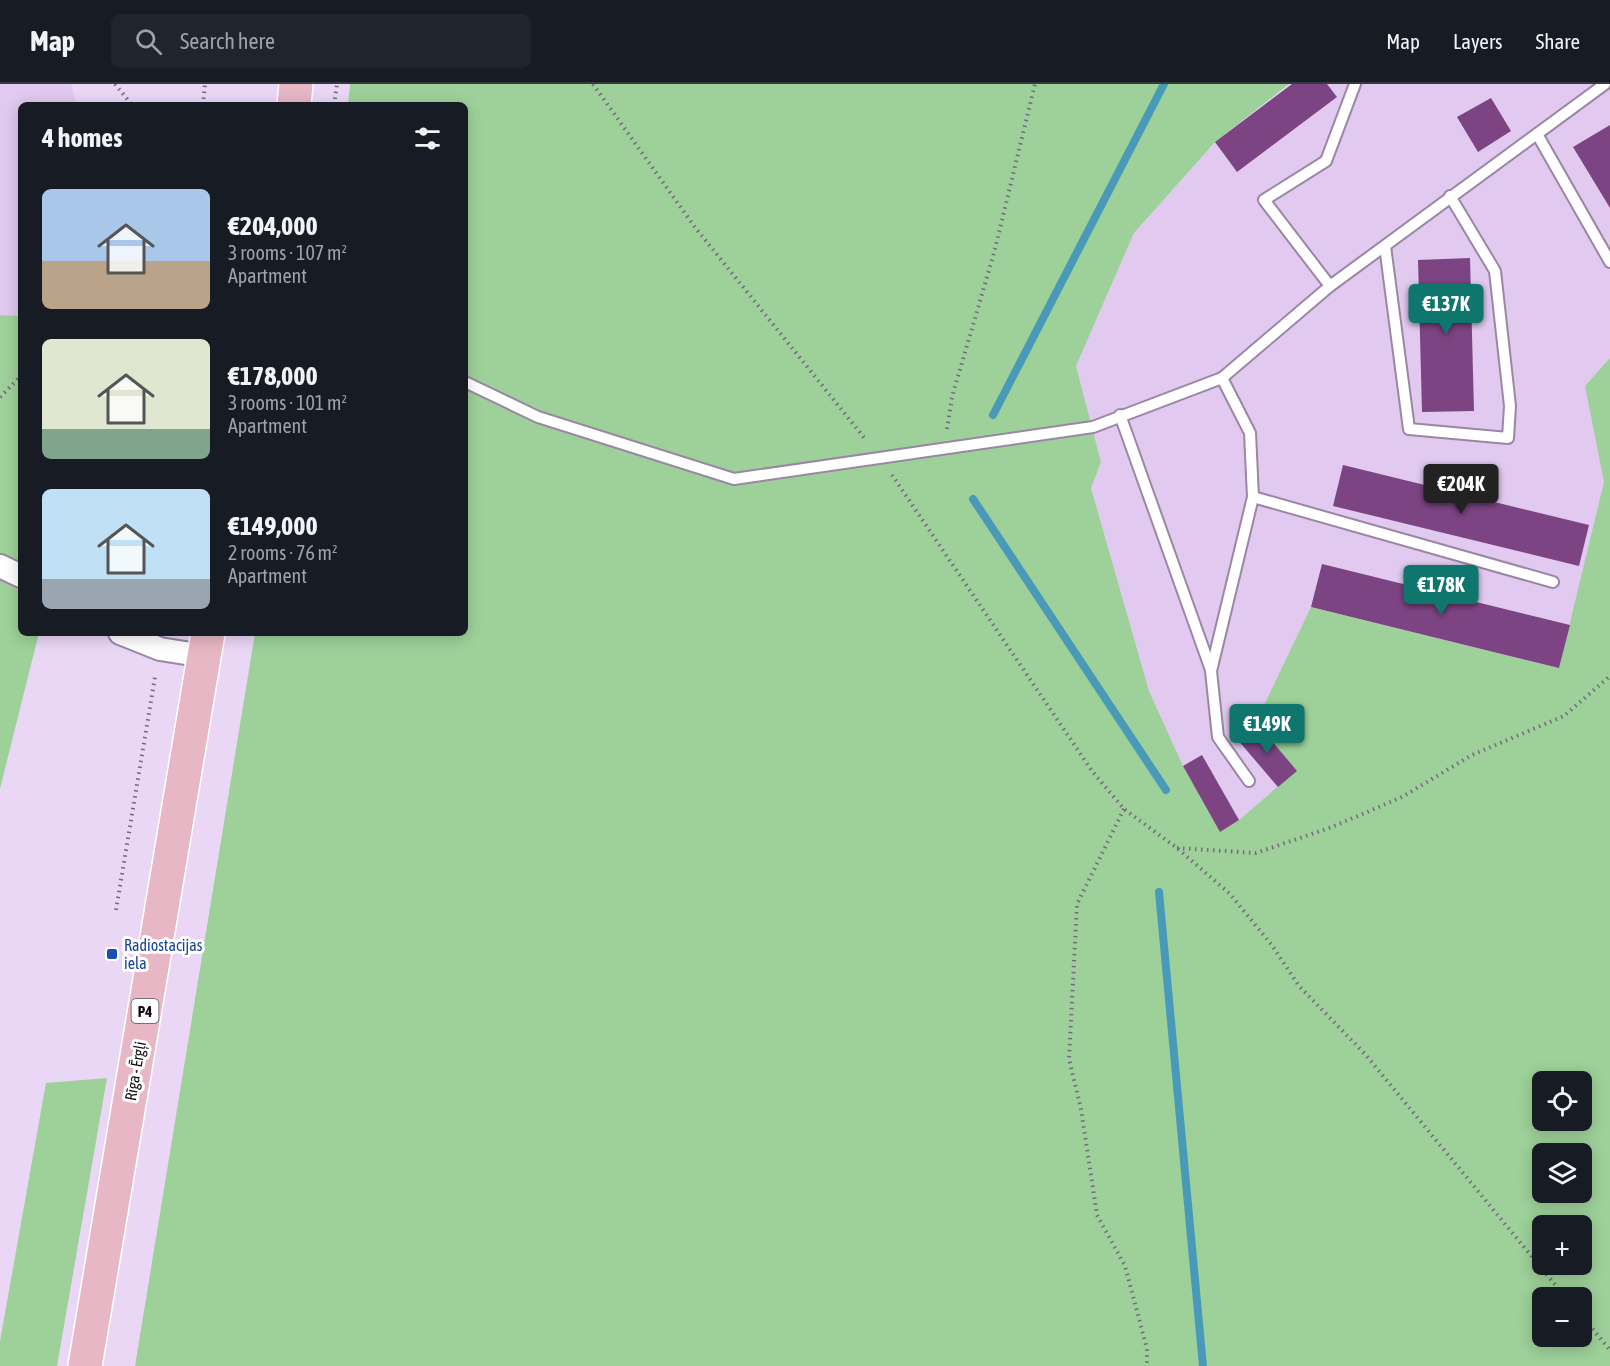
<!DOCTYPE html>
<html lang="en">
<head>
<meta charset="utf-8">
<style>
  body { margin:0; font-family:"Asap Condensed",sans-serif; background:#20242c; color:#f1f3f6; height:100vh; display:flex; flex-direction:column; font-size:22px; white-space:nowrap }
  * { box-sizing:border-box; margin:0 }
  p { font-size:20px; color:#9ea1a6 }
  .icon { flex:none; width:33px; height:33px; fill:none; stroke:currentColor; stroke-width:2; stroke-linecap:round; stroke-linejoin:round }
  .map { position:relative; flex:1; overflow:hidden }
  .side { position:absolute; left:18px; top:18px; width:450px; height:534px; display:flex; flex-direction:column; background:#171b24; border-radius:9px; box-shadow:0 3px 15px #0003 }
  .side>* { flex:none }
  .buttons { position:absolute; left:1532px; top:987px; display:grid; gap:12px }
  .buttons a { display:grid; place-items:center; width:60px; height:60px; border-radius:9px; background:#171b24; box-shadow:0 3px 15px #0003; font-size:30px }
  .price { position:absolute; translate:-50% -51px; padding:0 14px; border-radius:6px; background:#0f766e; color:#fff; font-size:20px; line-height:39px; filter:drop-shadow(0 2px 3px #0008) }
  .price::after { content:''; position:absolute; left:50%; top:36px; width:18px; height:14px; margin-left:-9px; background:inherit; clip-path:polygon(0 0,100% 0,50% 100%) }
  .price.current { background:#222; color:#fff }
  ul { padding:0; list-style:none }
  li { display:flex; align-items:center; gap:18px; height:150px; padding:0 24px }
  li span { display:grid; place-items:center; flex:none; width:168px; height:120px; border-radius:9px; color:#555 }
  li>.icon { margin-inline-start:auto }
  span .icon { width:72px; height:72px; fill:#fffc; stroke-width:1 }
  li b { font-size:26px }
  h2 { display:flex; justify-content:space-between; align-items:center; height:72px; padding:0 24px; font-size:26px }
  header { display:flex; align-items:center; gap:36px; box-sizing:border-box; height:84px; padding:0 30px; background:#171b24; border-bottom:2px solid #363941 }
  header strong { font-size:28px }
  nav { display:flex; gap:33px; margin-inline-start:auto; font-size:21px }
  .search { width:420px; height:54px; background:#20242c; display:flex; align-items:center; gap:15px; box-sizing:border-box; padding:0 21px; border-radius:9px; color:#9ea1a6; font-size:22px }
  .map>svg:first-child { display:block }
  .built { fill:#e1c9ef }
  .green { fill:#9ed19a; fill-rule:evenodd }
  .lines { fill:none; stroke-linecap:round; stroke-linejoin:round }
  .stream { stroke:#499ab8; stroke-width:8 }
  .building { fill:#7d4484 }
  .service-casing { stroke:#9987a4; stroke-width:14 }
  .minor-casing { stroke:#9987a4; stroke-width:26 }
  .primary-casing { stroke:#fff; stroke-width:36 }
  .path { stroke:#766a7e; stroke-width:4; stroke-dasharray:1.5 4.5; stroke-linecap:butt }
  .service { stroke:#fff; stroke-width:10 }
  .minor { stroke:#fff; stroke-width:22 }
  .primary { stroke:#e8b7c5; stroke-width:33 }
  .transit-dot { fill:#1a4fb4; stroke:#fff; stroke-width:2 }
  .labels { text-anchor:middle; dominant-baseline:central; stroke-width:6; stroke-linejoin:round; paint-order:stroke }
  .shield { fill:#fff; stroke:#58545a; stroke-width:1.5 }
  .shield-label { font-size:15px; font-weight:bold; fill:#100a14 }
  .transit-label { font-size:16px; fill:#164399; stroke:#fff; text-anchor:start }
  .street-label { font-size:16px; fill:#100a14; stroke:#fff }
</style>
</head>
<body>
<header>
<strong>Map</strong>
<div class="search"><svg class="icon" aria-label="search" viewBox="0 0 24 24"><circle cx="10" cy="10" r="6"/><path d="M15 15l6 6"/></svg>Search here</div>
<nav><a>Map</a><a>Layers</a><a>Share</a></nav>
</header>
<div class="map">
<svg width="1610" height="1282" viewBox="0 0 1610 1282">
  <rect width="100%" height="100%" fill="#ead7f6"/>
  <g class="built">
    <polygon points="0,0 71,0 77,21 21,21 21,232 0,231"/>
    <polygon points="1292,0 1610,0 1610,538 1559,584 1312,523 1297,687 1239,736 1220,748 1183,682 1149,607 1091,404 1101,378 1076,282 1134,149 1215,58"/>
  </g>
  <g class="green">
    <path d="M350 0H1289L1215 58 1134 149 1076 282 1101 378 1091 404 1149 607 1183 682 1220 747 1239 736 1296 687 1256 638 1311 523 1559 584 1604 398 1585 302 1610 274V1282H135L255 549H465V21H348ZM1542 998H1581V1036H1542ZM1542 1070H1581V1108H1542ZM1542 1142H1581V1180H1542ZM1542 1214H1581V1252H1542Z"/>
    <polygon points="0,231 21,232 21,549 39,549 0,705"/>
    <polygon points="107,994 57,1282 0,1282 0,1257 46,999"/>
  </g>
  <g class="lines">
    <g class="stream">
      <polyline points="993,331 1164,0"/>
      <polyline points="973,415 1166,706"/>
      <polyline points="1159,808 1203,1282"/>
    </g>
  </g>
  <g class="building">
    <polygon points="1292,0 1327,0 1337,13 1237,88 1215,58"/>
    <polygon points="1491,14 1511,47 1478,68 1457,33"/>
    <polygon points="1610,41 1610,124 1573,63"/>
    <polygon points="1470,174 1474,327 1422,328 1418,176"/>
    <polygon points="1343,381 1589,441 1579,482 1333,422"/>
    <polygon points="1322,480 1570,541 1559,584 1311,523"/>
    <polygon points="1256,638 1297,687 1278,703 1237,655"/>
    <polygon points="1202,671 1239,736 1220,748 1183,682"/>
  </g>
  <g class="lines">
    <defs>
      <g id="service">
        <polyline points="1537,50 1610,178"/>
        <polyline points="1385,162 1409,345 1508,354 1510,322 1495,187 1450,112"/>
        <polyline points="1330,202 1264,116 1326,77 1355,0"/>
        <polyline points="1222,294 1250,349 1253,413 1211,587 1218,653 1249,697"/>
        <polyline points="465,298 538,333 734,395 1093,343 1222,294 1330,202 1605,0"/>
        <polyline points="1120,331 1211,586"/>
        <polyline points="1253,413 1553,498"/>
      </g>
      <g id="minor">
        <polyline points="0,482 21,492"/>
        <polyline points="120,549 160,565 204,572"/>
      </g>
      <g id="primary">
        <polyline points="294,21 296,0"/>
        <polyline points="85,1282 208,549"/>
      </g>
    </defs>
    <use href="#service" class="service-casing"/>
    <use href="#minor" class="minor-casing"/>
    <use href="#primary" class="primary-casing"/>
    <g class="path">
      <polyline points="115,0 132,21"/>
      <polyline points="593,0 694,142 866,356"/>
      <polyline points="203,21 205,0"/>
      <polyline points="334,21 337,0"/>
      <polyline points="0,313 21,292"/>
      <polyline points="947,345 952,313 994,169 1035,0"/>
      <polyline points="892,391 1092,687 1124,725 1177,764 1230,810 1271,860 1299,902 1365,970 1566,1214"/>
      <polyline points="1124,725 1077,820 1069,975 1081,1025 1097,1131 1125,1182 1147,1265 1147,1282"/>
      <polyline points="1177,764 1256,769 1332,743 1402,713 1472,671 1564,632 1610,592"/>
      <polyline points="116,826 155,593"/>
      <polyline points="1581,1231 1610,1266"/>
    </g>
    <use href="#service" class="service"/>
    <use href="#minor" class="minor"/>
    <use href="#primary" class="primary"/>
  </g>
  <rect class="transit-dot" x="106" y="864" width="12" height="12" rx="3"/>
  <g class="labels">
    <rect class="shield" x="131.5" y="915" width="27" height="24" rx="4.5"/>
    <g class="shield-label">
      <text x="145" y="927">P4</text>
    </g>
    <g class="transit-label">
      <text x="124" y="861">Radiostacijas<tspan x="124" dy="18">iela</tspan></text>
    </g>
    <g class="street-label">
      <text transform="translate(135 987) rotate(-80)">Rīga - Ērgļi</text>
    </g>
  </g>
</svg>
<div class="buttons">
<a><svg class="icon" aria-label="locate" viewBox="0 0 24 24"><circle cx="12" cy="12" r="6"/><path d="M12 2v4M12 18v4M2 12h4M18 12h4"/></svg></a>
<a><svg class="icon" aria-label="layers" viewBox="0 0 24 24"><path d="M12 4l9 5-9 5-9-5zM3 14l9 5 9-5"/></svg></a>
<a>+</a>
<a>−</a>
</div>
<b class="price" style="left:1446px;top:251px">€137K</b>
<b class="price current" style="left:1461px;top:431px">€204K</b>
<b class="price" style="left:1441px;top:532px">€178K</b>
<b class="price" style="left:1267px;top:671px">€149K</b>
<section class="side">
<h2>4 homes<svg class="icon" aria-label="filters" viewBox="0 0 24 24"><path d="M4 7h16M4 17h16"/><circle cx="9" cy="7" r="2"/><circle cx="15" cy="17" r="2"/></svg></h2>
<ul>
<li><span style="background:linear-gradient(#a9c7e8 60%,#b9a48a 0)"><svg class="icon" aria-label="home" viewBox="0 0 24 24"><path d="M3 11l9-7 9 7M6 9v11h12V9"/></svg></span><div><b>€204,000</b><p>3 rooms · 107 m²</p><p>Apartment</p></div></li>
<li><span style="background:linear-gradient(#dfe7d0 75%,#7fa58c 0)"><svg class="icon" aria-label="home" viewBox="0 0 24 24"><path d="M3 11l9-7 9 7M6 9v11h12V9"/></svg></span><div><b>€178,000</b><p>3 rooms · 101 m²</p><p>Apartment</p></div></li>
<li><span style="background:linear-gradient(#bfe0f5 75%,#9aa5b1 0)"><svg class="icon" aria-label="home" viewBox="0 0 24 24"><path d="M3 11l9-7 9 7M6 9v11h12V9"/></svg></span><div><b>€149,000</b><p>2 rooms · 76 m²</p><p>Apartment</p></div></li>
</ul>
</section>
</div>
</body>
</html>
